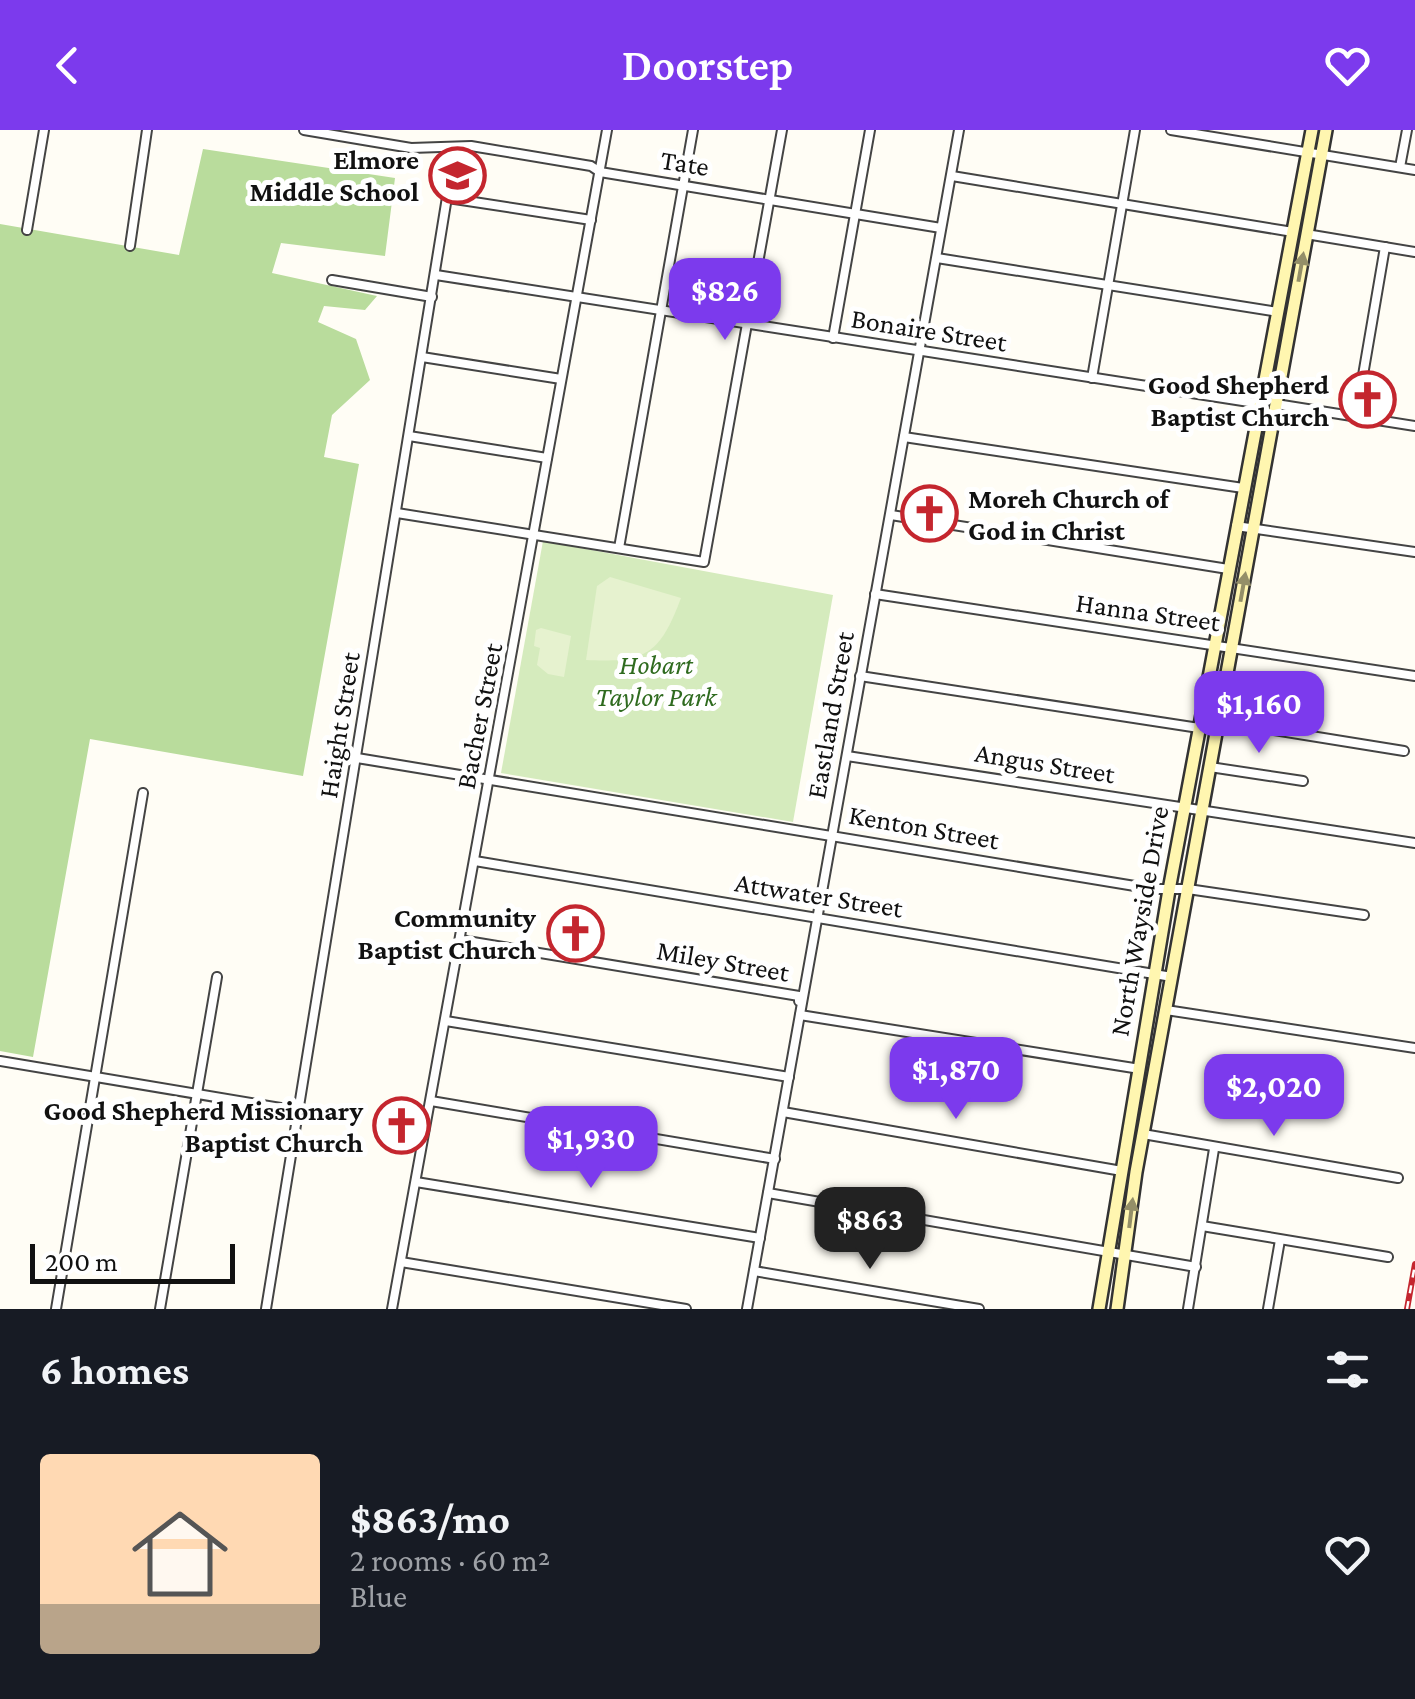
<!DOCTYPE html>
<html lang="en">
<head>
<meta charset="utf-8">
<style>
  body { margin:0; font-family:"Crimson Pro",serif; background:#20242c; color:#f1f3f6; height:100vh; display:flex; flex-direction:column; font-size:38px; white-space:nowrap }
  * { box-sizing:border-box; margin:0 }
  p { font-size:32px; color:#9ea1a6 }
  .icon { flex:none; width:55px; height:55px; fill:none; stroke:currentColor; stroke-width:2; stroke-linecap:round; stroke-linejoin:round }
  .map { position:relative; height:1179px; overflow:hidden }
  .panel { display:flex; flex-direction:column; background:#171b24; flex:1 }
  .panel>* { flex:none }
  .scale { position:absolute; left:30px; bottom:25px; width:205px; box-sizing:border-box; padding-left:10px; border:5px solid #111; border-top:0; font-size:28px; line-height:35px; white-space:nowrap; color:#111; -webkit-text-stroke:8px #fff; paint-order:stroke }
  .price { position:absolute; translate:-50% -85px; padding:0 22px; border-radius:20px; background:#7c3aed; color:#fff; font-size:32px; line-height:65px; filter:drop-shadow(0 2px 5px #0008) }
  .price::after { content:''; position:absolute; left:50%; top:60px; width:30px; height:22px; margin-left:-15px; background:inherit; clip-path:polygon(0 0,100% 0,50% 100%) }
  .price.selected { background:#222; color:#fff }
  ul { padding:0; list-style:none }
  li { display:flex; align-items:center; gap:30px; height:250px; padding:0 40px }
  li+li { border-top:2px solid #363941 }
  li span { display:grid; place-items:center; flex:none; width:280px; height:200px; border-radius:10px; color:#555 }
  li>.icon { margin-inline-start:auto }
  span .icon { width:120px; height:120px; fill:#fffc; stroke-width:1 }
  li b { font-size:42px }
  h2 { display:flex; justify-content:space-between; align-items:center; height:120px; padding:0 40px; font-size:42px }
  header { display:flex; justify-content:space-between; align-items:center; height:130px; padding:0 40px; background:#7c3aed; color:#fff; font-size:45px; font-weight:600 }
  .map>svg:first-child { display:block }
  .green { fill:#d5ebbd }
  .forest { fill:#b9dc9c }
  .pitch { fill:#e6f2cf }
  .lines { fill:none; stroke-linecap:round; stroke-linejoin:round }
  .street-casing { stroke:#444; stroke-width:12 }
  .secondary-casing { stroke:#333; stroke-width:16 }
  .street { stroke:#fff; stroke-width:8 }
  .secondary { stroke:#fff6b0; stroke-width:11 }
  .rail-casing { stroke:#c4262e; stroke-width:6 }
  .rail { stroke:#fff; stroke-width:2.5; stroke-dasharray:8; stroke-linecap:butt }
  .oneway { fill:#948f68 }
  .labels { text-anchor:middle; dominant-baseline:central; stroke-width:10; stroke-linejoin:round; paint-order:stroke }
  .poi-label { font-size:28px; font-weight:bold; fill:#111; stroke:#fff; text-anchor:end }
  .street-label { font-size:28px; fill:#111; stroke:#fff }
  .park-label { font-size:28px; font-style:italic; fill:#2f6b1f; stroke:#fff }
</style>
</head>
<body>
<header><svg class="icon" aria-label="back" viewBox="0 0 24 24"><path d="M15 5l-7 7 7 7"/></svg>Doorstep<svg class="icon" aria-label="heart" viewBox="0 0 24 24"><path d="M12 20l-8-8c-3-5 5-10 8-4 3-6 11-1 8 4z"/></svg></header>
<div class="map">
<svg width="1415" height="1179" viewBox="0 0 1415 1179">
  <rect width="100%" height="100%" fill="#fffdf5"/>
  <polygon class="green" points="543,411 833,465 793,692 501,643"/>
  <polygon class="forest" points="203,19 395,48 385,126 281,113 272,143 377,166 365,180 324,176 318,192 356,209 370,250 332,285 324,327 359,334 303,646 90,609 33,927 0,921 0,94 179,125"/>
  <g class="pitch">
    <path d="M610 447 681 468C660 524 646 533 586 530L597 456Z"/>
    <polygon points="541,498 571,506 564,547 548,544 537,535 540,518 534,516 536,500"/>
  </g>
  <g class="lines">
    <defs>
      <g id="street">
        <polyline points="304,0 411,18 471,16 591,36 600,42 941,98"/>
        <polyline points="1171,0 1415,40"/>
        <polyline points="1400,37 1407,0"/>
        <polyline points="952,46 1293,102"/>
        <polyline points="448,68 591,90"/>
        <polyline points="27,100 44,0"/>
        <polyline points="1306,104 1415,122"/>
        <polyline points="130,116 147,0"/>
        <polyline points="937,128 1278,182"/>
        <polyline points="436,145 1262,274"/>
        <polyline points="332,150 432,167"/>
        <polyline points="833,208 870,0"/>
        <polyline points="422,227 561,249"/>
        <polyline points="1092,248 1135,0"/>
        <polyline points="1276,274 1415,296"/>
        <polyline points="1356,286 1385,117"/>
        <polyline points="409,306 547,328"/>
        <polyline points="904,307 1243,358"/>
        <polyline points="397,383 704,432 782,0"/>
        <polyline points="891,385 1228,439"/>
        <polyline points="1236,396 1415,422"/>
        <polyline points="619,418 693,0"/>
        <polyline points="875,464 1415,546"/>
        <polyline points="860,546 1199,598 1218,591 1404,621"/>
        <polyline points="847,626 1415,713"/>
        <polyline points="357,628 1153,759 1188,759 1364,785"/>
        <polyline points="1210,637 1303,651"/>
        <polyline points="475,731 1172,847"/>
        <polyline points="461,810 799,866 799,871"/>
        <polyline points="1166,880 1415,918"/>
        <polyline points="800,885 1140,939"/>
        <polyline points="446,891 789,947"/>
        <polyline points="0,931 299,981"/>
        <polyline points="431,971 775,1029"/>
        <polyline points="783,982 1122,1041"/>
        <polyline points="1143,1004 1398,1048"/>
        <polyline points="416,1052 760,1108"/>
        <polyline points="768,1063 1196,1137"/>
        <polyline points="1202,1096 1388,1127"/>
        <polyline points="401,1132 686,1179"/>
        <polyline points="754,1141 979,1179"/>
        <polyline points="56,1179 143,663"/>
        <polyline points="160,1179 217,847"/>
        <polyline points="266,1179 455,18"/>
        <polyline points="392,1179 607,0"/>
        <polyline points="747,1179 959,0"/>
        <polyline points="1188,1179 1214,1019"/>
        <polyline points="1268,1179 1280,1110"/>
      </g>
      <g id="secondary">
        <polyline points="1099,1179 1169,760 1312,0"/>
        <polyline points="1117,1179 1136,1042 1326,0"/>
      </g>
    </defs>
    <use href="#street" class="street-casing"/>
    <use href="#secondary" class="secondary-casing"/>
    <use href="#street" class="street"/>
    <use href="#secondary" class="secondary"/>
    <defs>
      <polyline id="rail" points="1407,1179 1415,1134"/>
    </defs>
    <use href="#rail" class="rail-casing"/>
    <use href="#rail" class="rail"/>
  </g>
  <defs><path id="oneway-solid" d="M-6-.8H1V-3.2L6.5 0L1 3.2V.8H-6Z" transform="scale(2.5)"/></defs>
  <g class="oneway">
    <use href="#oneway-solid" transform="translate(1301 137) rotate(-80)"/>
    <use href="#oneway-solid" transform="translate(1243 457) rotate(-80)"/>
    <use href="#oneway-solid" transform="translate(1131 1083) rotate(-83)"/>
  </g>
  <defs>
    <symbol id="school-ring" viewBox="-11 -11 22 22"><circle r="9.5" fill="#fff" stroke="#c4262e" stroke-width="1.5"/><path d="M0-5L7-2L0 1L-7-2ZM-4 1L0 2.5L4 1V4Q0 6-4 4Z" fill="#c4262e"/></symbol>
    <symbol id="church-ring" viewBox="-11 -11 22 22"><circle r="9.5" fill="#fff" stroke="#c4262e" stroke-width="1.5"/><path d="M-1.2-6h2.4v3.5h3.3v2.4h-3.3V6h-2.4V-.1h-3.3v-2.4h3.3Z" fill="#c4262e"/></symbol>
  </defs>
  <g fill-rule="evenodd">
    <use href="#school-ring" x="426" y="14" width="63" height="63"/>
    <use href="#church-ring" x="1336" y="238" width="63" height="63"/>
    <use href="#church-ring" x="898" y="352" width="63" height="63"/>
    <use href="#church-ring" x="544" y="772" width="63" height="63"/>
    <use href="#church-ring" x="370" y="964" width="63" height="63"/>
  </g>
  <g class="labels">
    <g class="poi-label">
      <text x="419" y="29">Elmore<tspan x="419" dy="32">Middle School</tspan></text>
      <text x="1329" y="254">Good Shepherd<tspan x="1329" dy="32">Baptist Church</tspan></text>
      <text x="968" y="368" text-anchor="start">Moreh Church of<tspan x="968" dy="32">God in Christ</tspan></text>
      <text x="536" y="787">Community<tspan x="536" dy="32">Baptist Church</tspan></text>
      <text x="363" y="980">Good Shepherd Missionary<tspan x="363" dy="32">Baptist Church</tspan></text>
    </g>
    <g class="street-label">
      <text transform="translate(685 33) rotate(9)">Tate</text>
      <text transform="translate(929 200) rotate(9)">Bonaire Street</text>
      <text transform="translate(1148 482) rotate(8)">Hanna Street</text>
      <text transform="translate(830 585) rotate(-80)">Eastland Street</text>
      <text transform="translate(479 586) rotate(-79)">Bacher Street</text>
      <text transform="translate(339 595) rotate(-81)">Haight Street</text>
      <text transform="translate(1045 633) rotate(9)">Angus Street</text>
      <text transform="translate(924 697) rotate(10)">Kenton Street</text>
      <text transform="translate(819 765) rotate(9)">Attwater Street</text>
      <text transform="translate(1139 791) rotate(-80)">North Wayside Drive</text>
      <text transform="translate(723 831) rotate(10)">Miley Street</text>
    </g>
    <g class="park-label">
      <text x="656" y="534">Hobart<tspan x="656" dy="32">Taylor Park</tspan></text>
    </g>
  </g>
</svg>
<div class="scale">200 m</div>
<b class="price" style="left:725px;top:213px">$826</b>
<b class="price" style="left:1259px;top:626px">$1,160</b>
<b class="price" style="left:956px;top:992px">$1,870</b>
<b class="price" style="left:1274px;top:1009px">$2,020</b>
<b class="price" style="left:591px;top:1061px">$1,930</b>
<b class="price selected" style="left:870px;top:1142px">$863</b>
</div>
<section class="panel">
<h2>6 homes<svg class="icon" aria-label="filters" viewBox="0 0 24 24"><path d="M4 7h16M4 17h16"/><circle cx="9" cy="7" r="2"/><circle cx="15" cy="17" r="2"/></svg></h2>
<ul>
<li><span style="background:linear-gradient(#ffd9b3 75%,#b9a48a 0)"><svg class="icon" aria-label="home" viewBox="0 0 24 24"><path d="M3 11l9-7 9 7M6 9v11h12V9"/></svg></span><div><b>$863/mo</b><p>2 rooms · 60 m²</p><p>Blue</p></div><svg class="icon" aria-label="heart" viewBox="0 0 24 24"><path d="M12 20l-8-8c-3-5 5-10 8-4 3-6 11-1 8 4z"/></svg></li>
</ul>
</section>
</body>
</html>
